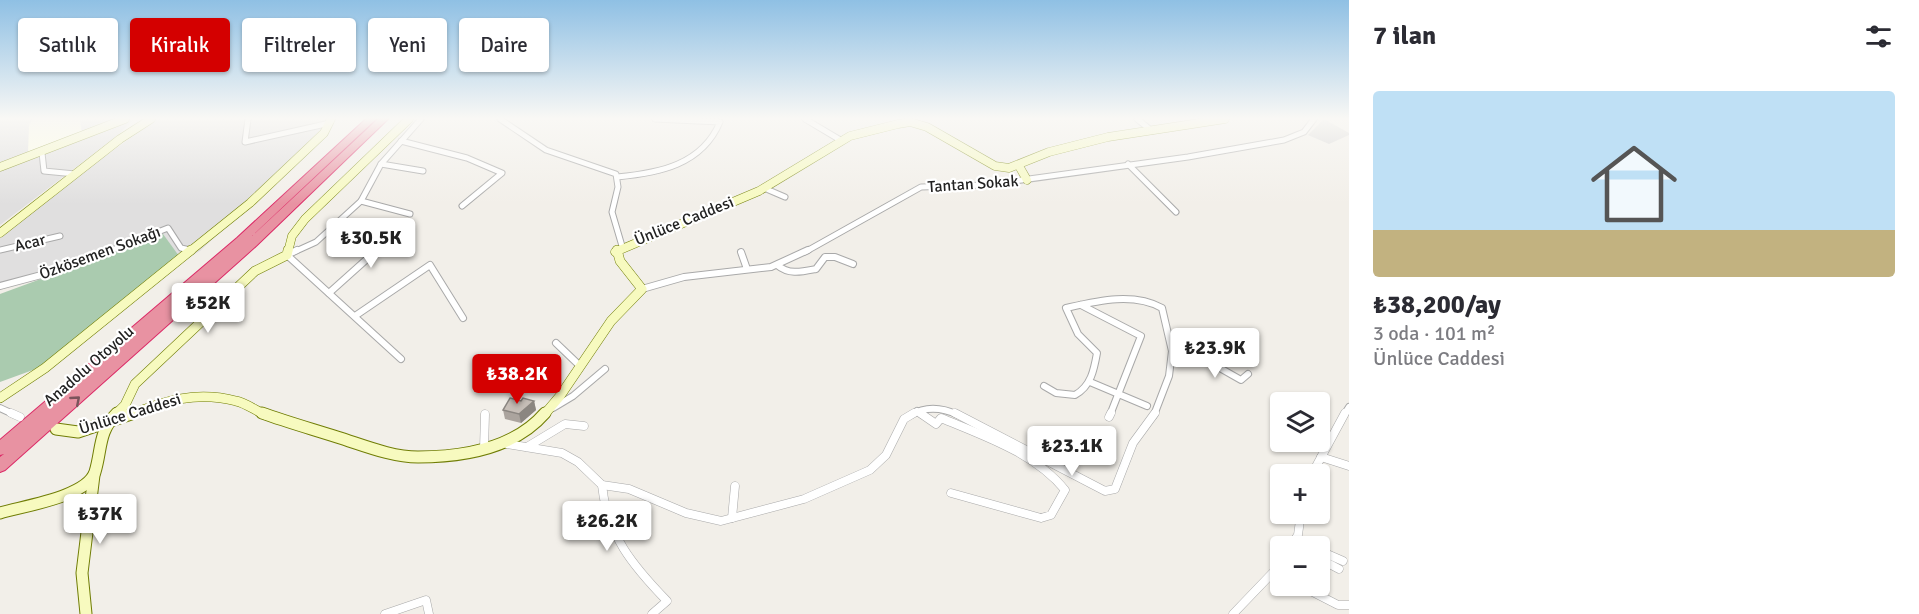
<!DOCTYPE html>
<html lang="tr">
<head>
<meta charset="utf-8">
<style>
  body { margin:0; font-family:Signika,sans-serif; background:#f2f2f3; color:#2b2b33; height:100vh; display:flex; flex-direction:column; font-size:22px; white-space:nowrap }
  * { box-sizing:border-box; margin:0 }
  p { font-size:20px; color:#7c7c81 }
  .icon { flex:none; width:33px; height:33px; fill:none; stroke:currentColor; stroke-width:2; stroke-linecap:round; stroke-linejoin:round }
  .map { position:relative; flex:1; overflow:hidden }
  .sheet { display:flex; flex-direction:column; background:#fff; width:570px }
  .sheet>* { flex:none }
  .hud { position:absolute; left:18px; top:18px; width:570px; height:54px; display:flex; gap:12px }
  .controls { position:absolute; left:1270px; top:392px; display:grid; gap:12px }
  .controls a { display:grid; place-items:center; width:60px; height:60px; border-radius:6px; background:#fff; box-shadow:0 2px 4px #0004; font-size:30px }
  .price { position:absolute; translate:-50% -51px; padding:0 14px; border-radius:6px; background:#fff; color:#222; font-size:20px; line-height:39px; filter:drop-shadow(0 2px 3px #0008) }
  .price::after { content:''; position:absolute; left:50%; top:36px; width:18px; height:14px; margin-left:-9px; background:inherit; clip-path:polygon(0 0,100% 0,50% 100%) }
  .price.active { background:#d40000; color:#fff }
  ul { padding:0; list-style:none }
  li { display:grid; align-content:center; gap:12px; height:318px; padding:0 24px }
  li+li { border-top:2px solid #e1e1e2 }
  li span { display:grid; place-items:center; height:186px; border-radius:6px; color:#555 }
  li>.icon { margin-inline-start:auto }
  span .icon { width:108px; height:108px; fill:#fffc; stroke-width:1 }
  li b { font-size:26px }
  h2 { display:flex; justify-content:space-between; align-items:center; height:72px; padding:0 24px; font-size:26px }
  .pill { padding:0 21px; border-radius:6px; background:#fff; box-shadow:0 2px 4px #0004; font-size:21px; line-height:54px }
  .pill.active { background:#d40000; color:#fff }
  main { display:flex; flex:1; min-height:0 }
  .map>svg:first-child { display:block }
  .residential { fill:#e0dfdf }
  .education { fill:#ffffe5 }
  .religious { fill:#d0d0d0 }
  .cemetery { fill:#aacbaf }
  .lines { fill:none; stroke-linecap:round; stroke-linejoin:round }
  .street-far2-casing { stroke:#a9a9a9; stroke-width:7 }
  .street-far1-casing { stroke:#a9a9a9; stroke-width:8 }
  .street-casing { stroke:#a9a9a9; stroke-width:9 }
  .secondary-far2-casing { stroke:#707d05; stroke-width:9 }
  .secondary-far1-casing { stroke:#707d05; stroke-width:10 }
  .secondary-casing { stroke:#707d05; stroke-width:13 }
  .highway-casing { stroke:#dc2a67; stroke-width:2 }
  .street-far2 { stroke:#fff; stroke-width:5 }
  .street-far1 { stroke:#fff; stroke-width:6 }
  .street { stroke:#fff; stroke-width:8 }
  .secondary-far2 { stroke:#f7fabf; stroke-width:8 }
  .secondary-far1 { stroke:#f7fabf; stroke-width:9 }
  .secondary { stroke:#f7fabf; stroke-width:11 }
  .highway { fill:#e892a2; fill-rule:evenodd }
  .wall { fill:#aba49e }
  .shaded-wall { fill:#8b8681 }
  .building { fill:#c7bfb8; stroke:#8b8681; stroke-width:1.5 }
  .oneway { stroke:#7b545c }
  .labels { text-anchor:middle; dominant-baseline:central; stroke-width:4.5; stroke-linejoin:round; paint-order:stroke }
  .street-label { font-size:16px; fill:#222; stroke:#fff }
</style>
</head>
<body>
<main>
<div class="map">
<svg width="1349" height="614" viewBox="0 0 1349 614">
  <rect width="100%" height="100%" fill="#f2efe9"/>
  <g class="residential">
    <polygon points="0,119 134,119 118,135 0,225"/>
    <polygon points="157,119 335,119 323,135 200,251 111,304 104,256 0,290 0,238 90,167"/>
  </g>
  <polygon class="education" points="33,119 80,119 82,134 28,153 29,125"/>
  <polygon class="religious" points="1324,119 1349,133 1349,135 1329,144 1308,135"/>
  <polygon class="cemetery" points="163,234 179,256 44,366 0,382 0,294"/>
  <g class="lines">
    <defs>
      <g id="street-far2">
        <polyline points="248,119 245,142 330,123"/>
        <polyline points="500,119 546,150 616,174 618,187 612,212 622,246"/>
        <polyline points="805,119 842,141"/>
        <polyline points="1137,119 1152,131"/>
        <polyline points="401,141 467,158 502,173 462,206"/>
        <polyline points="42,153 44,171 75,174"/>
        <polyline points="381,164 423,171"/>
        <polyline points="1128,164 1176,212"/>
        <path d="M617 177C659 173 702 165 720 122L655 119"/>
        <polyline points="764,188 785,197"/>
        <polyline points="361,201 410,214"/>
        <polyline points="0,250 60,236"/>
        <polyline points="107,252 168,228 181,248 190,250"/>
        <polyline points="294,252 316,242 361,201 381,164 421,119"/>
        <polyline points="376,252 399,231"/>
        <polyline points="805,252 921,187 986,185 1188,157 1284,140 1304,132 1314,119"/>
      </g>
      <g id="street-far1">
        <polyline points="297,250 287,255 401,359"/>
        <polyline points="741,252 747,269"/>
        <path d="M777 265C789 275 801 272 816 269L825 257H835L853 264"/>
        <polyline points="0,286 60,270 111,250"/>
        <polyline points="642,289 684,277 771,267 808,250"/>
        <polyline points="329,293 377,250"/>
        <polyline points="1081,305 1141,336 1110,415"/>
        <polyline points="355,316 430,265 463,318"/>
        <polyline points="556,343 579,365"/>
        <polyline points="1172,351 1197,355 1241,380 1248,374"/>
        <polyline points="1090,382 1147,406"/>
        <path d="M1044 386 1056 393 1075 395C1091 386 1094 370 1097 353L1078 334 1066 308C1097 301 1133 292 1162 308L1172 351 1169 376 1154 415"/>
        <polyline points="0,408 15,415"/>
        <polyline points="553,408 573,396 605,369"/>
        <polyline points="917,411 922,415"/>
        <path d="M911 415C926 406 943 408 958 415"/>
        <polyline points="1344,415 1349,407"/>
      </g>
      <g id="street">
        <polyline points="11,413 20,417"/>
        <path d="M920 413 936 424 941 418C984 436 1035 453 1065 490L1051 515 1041 518 951 493"/>
        <polyline points="955,413 1105,491 1115,489 1133,443 1155,413"/>
        <polyline points="1109,417 1111,413"/>
        <polyline points="507,444 562,453 578,462 602,485 629,489 686,513 721,521 804,499 870,470 886,455 904,419 914,413"/>
        <polyline points="527,447 565,424 584,426"/>
        <polyline points="484,449 485,414"/>
        <polyline points="1321,457 1349,466"/>
        <polyline points="1312,474 1345,413"/>
        <path d="M602 485C607 535 633 566 667 601L652 614"/>
        <polyline points="732,518 735,486"/>
        <polyline points="1296,539 1310,546"/>
        <polyline points="1291,546 1298,535 1301,513"/>
        <polyline points="1320,551 1343,561"/>
        <polyline points="1320,559 1339,569"/>
        <polyline points="1299,585 1338,605 1349,605"/>
        <polyline points="385,614 426,600 429,614"/>
        <polyline points="1233,614 1281,564"/>
      </g>
      <g id="secondary-far2">
        <polyline points="1019,166 1027,180"/>
        <polyline points="0,167 125,119"/>
        <polyline points="0,233 120,139 151,119"/>
        <polyline points="189,252 250,203 324,133 331,119"/>
        <polyline points="288,252 292,236 305,219 409,119"/>
        <polyline points="615,252 759,191 850,136 898,124 910,122 927,127 995,166 1009,168 1049,152 1108,137 1225,119"/>
      </g>
      <g id="secondary-far1">
        <polyline points="0,398 45,368 191,250"/>
        <polyline points="115,415 125,405 135,384 255,271 287,255 288,250"/>
        <path d="M130 415C166 400 197 391 236 401 246 403 256 411 266 415"/>
        <polyline points="544,415 560,396 611,321 642,289 620,261 617,250"/>
      </g>
      <g id="secondary">
        <path d="M262 413C287 422 312 429 337 437 363 445 391 457 418 457 464 457 514 449 545 413"/>
        <polyline points="56,429 78,432 134,413"/>
        <path d="M0 513C23 506 87 497 95 472 102 449 98 432 117 413"/>
        <polyline points="86,614 82,573 94,475"/>
      </g>
      <polygon id="highway" points="366,119 376,119 252,236 378,119 388,119 256,246 5,470 0,472 0,457 4,454 0,455 0,440 237,238"/>
    </defs>
    <use href="#street-far2" class="street-far2-casing"/>
    <use href="#street-far1" class="street-far1-casing"/>
    <use href="#street" class="street-casing"/>
    <use href="#secondary-far2" class="secondary-far2-casing"/>
    <use href="#secondary-far1" class="secondary-far1-casing"/>
    <use href="#secondary" class="secondary-casing"/>
    <use href="#highway" class="highway-casing"/>
    <use href="#street-far2" class="street-far2"/>
    <use href="#street-far1" class="street-far1"/>
    <use href="#street" class="street"/>
    <use href="#secondary-far2" class="secondary-far2"/>
    <use href="#secondary-far1" class="secondary-far1"/>
    <use href="#secondary" class="secondary"/>
    <use href="#highway" class="highway"/>
  </g>
  <polygon class="wall" points="521,401 534,401 536,410 521,423 505,419 503,410"/>
  <polygon class="shaded-wall" points="534,401 536,410 521,423 519,414"/>
  <polygon class="building" points="510,398 521,401 523,398 534,401 519,414 503,410"/>
  <defs><path id="oneway-chevron" d="M-2-3.5L2.5 0L-2 3.5" fill="none" stroke-width="1.6" stroke-linecap="round" stroke-linejoin="round" transform="scale(1.5)"/></defs>
  <use class="oneway" href="#oneway-chevron" transform="translate(76 400) rotate(-41)"/>
  <linearGradient id="sky" x2="0" y2="1"><stop stop-color="#8fc0e4"/><stop offset="0.58" stop-color="#f9f8f5"/><stop offset="1" stop-color="#f9f8f5" stop-opacity="0"/></linearGradient>
  <rect width="1349" height="204" fill="url(#sky)"/>
  <g class="labels">
    <g class="street-label">
      <text transform="translate(973 184) rotate(-4)">Tantan Sokak</text>
      <text transform="translate(684 221) rotate(-22)">Ünlüce Caddesi</text>
      <text transform="translate(30 243) rotate(-14)">Acar</text>
      <text transform="translate(100 253) rotate(-20)">Özkösemen Sokağı</text>
      <text transform="translate(89 366) rotate(-41)">Anadolu Otoyolu</text>
      <text transform="translate(130 414) rotate(-17)">Ünlüce Caddesi</text>
    </g>
  </g>
</svg>
<div class="controls">
<a><svg class="icon" aria-label="layers" viewBox="0 0 24 24"><path d="M12 4l9 5-9 5-9-5zM3 14l9 5 9-5"/></svg></a>
<a>+</a>
<a>−</a>
</div>
<b class="price" style="left:371px;top:269px">₺30.5K</b>
<b class="price" style="left:208px;top:334px">₺52K</b>
<b class="price" style="left:1215px;top:379px">₺23.9K</b>
<b class="price active" style="left:517px;top:405px">₺38.2K</b>
<b class="price" style="left:1072px;top:477px">₺23.1K</b>
<b class="price" style="left:100px;top:545px">₺37K</b>
<b class="price" style="left:607px;top:552px">₺26.2K</b>
<div class="hud">
<a class="pill">Satılık</a>
<a class="pill active">Kiralık</a>
<a class="pill">Filtreler</a>
<a class="pill">Yeni</a>
<a class="pill">Daire</a>
</div>
</div>
<section class="sheet">
<h2>7 ilan<svg class="icon" aria-label="filters" viewBox="0 0 24 24"><path d="M4 7h16M4 17h16"/><circle cx="9" cy="7" r="2"/><circle cx="15" cy="17" r="2"/></svg></h2>
<ul>
<li><span style="background:linear-gradient(#bfe0f5 75%,#c2b280 0)"><svg class="icon" aria-label="home" viewBox="0 0 24 24"><path d="M3 11l9-7 9 7M6 9v11h12V9"/></svg></span><div><b>₺38,200/ay</b><p>3 oda · 101 m²</p><p>Ünlüce Caddesi</p></div></li>
</ul>
</section>
</main>
</body>
</html>
